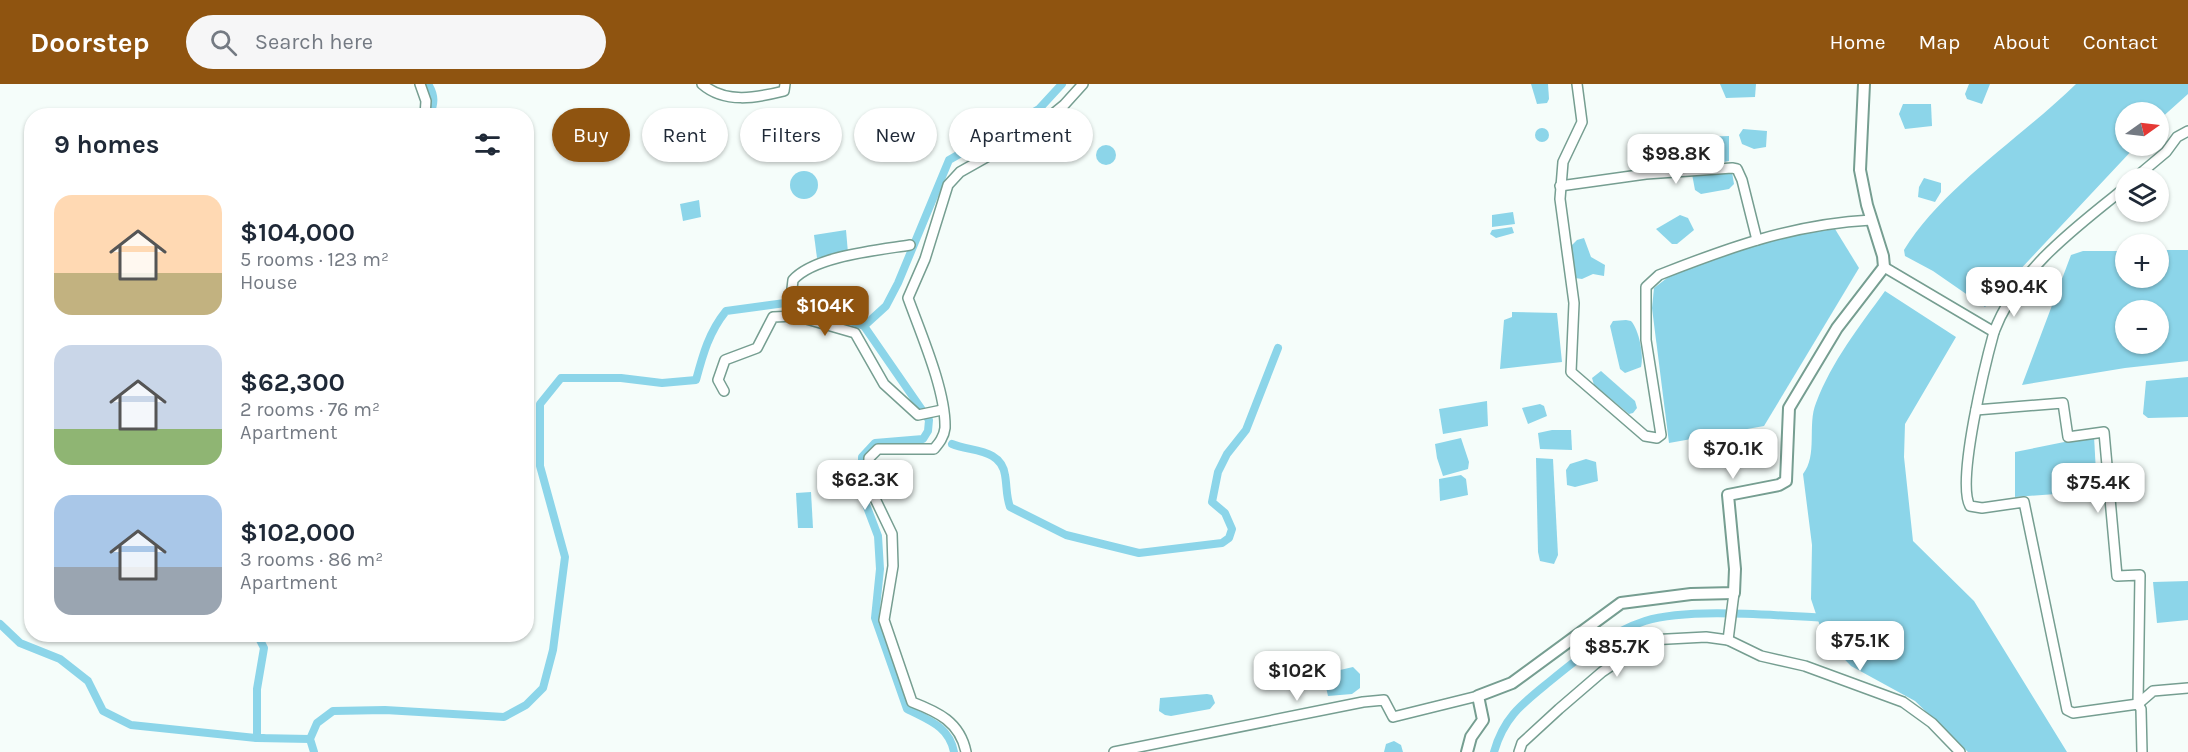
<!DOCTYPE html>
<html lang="en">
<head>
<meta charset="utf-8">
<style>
  body { margin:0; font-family:Karla,sans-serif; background:#f6f6f7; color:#1f2937; height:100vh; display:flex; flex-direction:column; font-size:22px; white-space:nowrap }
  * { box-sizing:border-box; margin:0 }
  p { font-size:20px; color:#747a83 }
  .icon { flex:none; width:33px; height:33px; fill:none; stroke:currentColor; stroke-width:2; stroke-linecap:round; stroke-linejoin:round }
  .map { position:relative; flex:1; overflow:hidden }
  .drawer { position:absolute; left:24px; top:24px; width:510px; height:534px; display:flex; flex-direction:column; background:#fff; border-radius:24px; box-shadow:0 2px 4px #0004 }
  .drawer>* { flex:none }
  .hud { position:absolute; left:552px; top:24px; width:570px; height:54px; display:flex; gap:12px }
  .needle { width:39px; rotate:76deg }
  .tools { position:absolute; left:2115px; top:18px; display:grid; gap:12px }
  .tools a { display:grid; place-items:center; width:54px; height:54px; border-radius:50%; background:#fff; box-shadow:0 2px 4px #0004; font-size:30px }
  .price { position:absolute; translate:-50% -51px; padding:0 14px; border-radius:12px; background:#fff; color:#222; font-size:20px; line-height:39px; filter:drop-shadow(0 2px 3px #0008) }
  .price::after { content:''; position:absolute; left:50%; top:36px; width:18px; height:14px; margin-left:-9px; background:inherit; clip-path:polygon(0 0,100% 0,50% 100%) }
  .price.on { background:#8f5410; color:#fff }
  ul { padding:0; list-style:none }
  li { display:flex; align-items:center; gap:18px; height:150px; padding:0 30px }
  li span { display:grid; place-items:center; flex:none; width:168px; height:120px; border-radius:18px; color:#555 }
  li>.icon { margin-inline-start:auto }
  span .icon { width:72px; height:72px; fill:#fffc; stroke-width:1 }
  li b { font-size:26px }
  h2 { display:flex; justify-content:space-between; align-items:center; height:72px; padding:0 30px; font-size:26px }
  .pill { padding:0 21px; border-radius:27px; background:#fff; box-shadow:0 2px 4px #0004; font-size:21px; line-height:54px }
  .pill.on { background:#8f5410; color:#fff }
  header { display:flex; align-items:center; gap:36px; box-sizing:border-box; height:84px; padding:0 30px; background:#8f5410; color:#fff }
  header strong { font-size:28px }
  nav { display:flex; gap:33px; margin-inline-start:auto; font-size:21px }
  .search { width:420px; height:54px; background:#f6f6f7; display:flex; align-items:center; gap:15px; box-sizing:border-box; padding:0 21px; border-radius:33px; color:#747a83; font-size:22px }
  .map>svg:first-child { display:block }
  .water { fill:#8cd5e9; fill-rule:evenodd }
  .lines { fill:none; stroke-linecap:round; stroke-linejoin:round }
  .canal { stroke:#8cd5e9; stroke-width:8 }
  .minor-casing { stroke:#769e91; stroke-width:12 }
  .tertiary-casing { stroke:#769e91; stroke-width:14 }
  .minor { stroke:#fff; stroke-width:9 }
  .tertiary { stroke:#fff; stroke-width:10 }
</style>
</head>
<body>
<header>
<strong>Doorstep</strong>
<div class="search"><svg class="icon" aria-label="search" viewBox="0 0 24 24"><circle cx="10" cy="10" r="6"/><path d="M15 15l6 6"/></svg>Search here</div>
<nav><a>Home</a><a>Map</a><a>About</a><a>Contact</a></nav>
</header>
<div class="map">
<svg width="2188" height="668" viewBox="0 0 2188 668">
  <rect width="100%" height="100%" fill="#f5fdfa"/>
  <g class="water">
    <polygon points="1531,0 1548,0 1549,15 1547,19 1537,20"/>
    <polygon points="1720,0 1756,0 1755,13 1726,14"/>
    <polygon points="1969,0 1990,0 1982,20 1967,15 1965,10"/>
    <path d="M2076 0H2188V10L2159 36 2158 28H2126V62H2136L1985 223 1933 187 1905 172 1904 166C1942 104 2023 52 2076 0Z"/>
    <polygon points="1903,20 1931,20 1932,42 1905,45 1899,30"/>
    <circle cx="1542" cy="51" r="7"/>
    <polygon points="1743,45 1767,47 1766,63 1754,65 1742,60 1739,51"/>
    <polygon points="1729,52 1729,77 1707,81 1700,77 1697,64 1698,53"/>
    <circle cx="1106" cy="71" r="10"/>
    <circle cx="804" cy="101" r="14"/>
    <polygon points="1732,88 1734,100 1729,105 1701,110 1695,106 1692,90"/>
    <polygon points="1924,94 1941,99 1941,108 1935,118 1918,113 1919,103"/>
    <polygon points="699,116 701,133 683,137 680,120"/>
    <polygon points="1513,128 1515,140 1492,143 1492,131"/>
    <polygon points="1680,131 1688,134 1694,146 1677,160 1672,160 1656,145"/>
    <polygon points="1512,143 1514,149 1496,154 1490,150 1492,146"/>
    <polygon points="1835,145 1859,184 1764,342 1669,359 1652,224 1654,204 1667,194 1689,184 1783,152"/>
    <polygon points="846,146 848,169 817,174 814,151"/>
    <polygon points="1584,154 1591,173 1605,181 1604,192 1593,190 1582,195 1575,194 1571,162 1577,156"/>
    <path d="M2159 166H2188V277L2125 284 2022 301 2071 171 2083 167H2125L2126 194H2158ZM2126 226H2158V260H2126Z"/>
    <path d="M1885 207 1956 253 1905 340 1904 373 1913 457 1974 517 2067 668H1968L1915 617 1851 582 1824 554 1811 515 1812 461 1803 390C1818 371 1807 341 1816 319 1832 277 1859 243 1885 207Z"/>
    <polygon points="1512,228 1557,229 1562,278 1500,285 1504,236 1512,233"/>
    <path d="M1626 236 1631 237C1639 246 1644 271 1641 283L1625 289 1620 285 1610 242 1613 237Z"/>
    <polygon points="1601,287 1635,317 1637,324 1633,329 1629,330 1594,301 1592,294"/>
    <polygon points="2188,293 2188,333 2148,334 2143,330 2146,297"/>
    <polygon points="1487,317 1488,342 1443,350 1439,325"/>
    <polygon points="1540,320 1544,322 1547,332 1528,340 1522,324"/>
    <polygon points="1552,346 1571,346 1572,366 1540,365 1538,349"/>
    <polygon points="2094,352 2097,407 2015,413 2015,368"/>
    <polygon points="1461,354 1469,378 1468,385 1443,392 1437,374 1435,360"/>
    <polygon points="1536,374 1553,375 1558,471 1554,480 1540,477 1538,468"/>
    <polygon points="1586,375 1596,378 1598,397 1575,403 1567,401 1566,386 1570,380"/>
    <polygon points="1461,391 1466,395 1468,411 1440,417 1439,395"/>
    <polygon points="811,408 813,444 798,444 796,409"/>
    <polygon points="2188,497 2188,536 2157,539 2153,498"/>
    <polygon points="1353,583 1360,590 1360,604 1352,610 1328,612 1323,590"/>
    <polygon points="1207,610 1212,611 1215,619 1210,625 1171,632 1165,631 1159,627 1160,614"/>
    <polygon points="1394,657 1401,661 1403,668 1384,668 1386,660"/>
  </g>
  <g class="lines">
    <g class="canal">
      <path d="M428 0C435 11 435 20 429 32"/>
      <polyline points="864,242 886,222 898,199 949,76 1039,25 1062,0"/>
      <path d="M952 360C971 368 1001 364 1005 391 1007 402 1006 412 1010 423L1066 451 1139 469 1222 459 1229 454 1232 445 1225 429 1212 418 1218 388 1227 370 1246 346 1278 264"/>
      <polyline points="0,540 20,559 60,575 88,597 103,627 131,641 257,654 310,655"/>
      <polyline points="257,550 264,564 257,605 257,654 263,654"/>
      <path d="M314 668 310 655 317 639 333 627 385 626 504 633 526 621 543 604 553 566 565 473 540 382V320L561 294H621L662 299 696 296C703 270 709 248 726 227L785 219 814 223 864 242 929 336 928 347 923 355 875 359 862 373V410L878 452 880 485 875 534 907 625C928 636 949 642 954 668"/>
      <path d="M1494 668C1504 633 1522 620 1549 598 1577 575 1610 548 1645 537 1691 523 1779 532 1828 534"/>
    </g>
    <defs>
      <g id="minor">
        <polyline points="420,0 426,17 425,32"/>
        <path d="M702 0C725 20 756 14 784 7L785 0"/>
        <path d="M1577 0 1582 38 1563 78 1560 115 1574 219 1571 288 1645 352 1657 354 1661 351 1646 256V203L1659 191C1730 163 1794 140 1871 136"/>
        <polyline points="2135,94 2166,68 2177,53 2188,47"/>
        <polyline points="1560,102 1646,90 1732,84 1737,85 1742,96 1757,156"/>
        <path d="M1884 183 1994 248C2017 186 2076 143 2126 103"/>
        <path d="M789 231 793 196C814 172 879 166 910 161"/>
        <path d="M1994 248C1986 277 1956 398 1970 422L1982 424 2024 418 2067 626 2073 629 2138 620 2141 625 2142 668"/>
        <polyline points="724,307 718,296 725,276 757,264 773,233 796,232 855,249 884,300 918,331 942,326"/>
        <polyline points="1976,326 2063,319 2068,353 2104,348 2117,492 2140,491 2138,620"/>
        <polyline points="1728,556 1734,509"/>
        <polyline points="2138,620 2153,607 2188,604"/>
        <path d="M966 668C960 638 938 628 912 618L884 536 893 482 892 450 868 400 869 374 878 365H934C939 359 944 353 945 344 946 307 921 250 908 214L925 175 948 101 960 88 1031 48 1064 21 1083 0"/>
        <polyline points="1114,668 1363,618 1384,616 1393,633 1478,612"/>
        <polyline points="1519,668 1522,659 1559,625 1602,588 1649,556 1706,553 1728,556 1761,572 1805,582 1903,618 1932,639 1960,668"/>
      </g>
      <polyline id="tertiary" points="1467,668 1471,653 1483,636 1478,612 1512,599 1621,519 1691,510 1734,509 1735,485 1728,411 1779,401 1786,397 1789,324 1837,244 1884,183 1883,172 1867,121 1860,86 1864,0"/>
    </defs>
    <use href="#minor" class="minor-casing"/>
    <use href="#tertiary" class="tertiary-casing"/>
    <use href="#minor" class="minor"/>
    <use href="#tertiary" class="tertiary"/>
  </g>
</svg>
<div class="tools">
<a><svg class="needle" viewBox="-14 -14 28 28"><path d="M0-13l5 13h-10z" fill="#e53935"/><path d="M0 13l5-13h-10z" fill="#747a83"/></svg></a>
<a><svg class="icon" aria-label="layers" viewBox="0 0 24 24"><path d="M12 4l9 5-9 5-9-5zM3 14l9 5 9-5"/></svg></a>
<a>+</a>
<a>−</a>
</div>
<b class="price" style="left:1676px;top:101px">$98.8K</b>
<b class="price" style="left:2014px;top:234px">$90.4K</b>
<b class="price on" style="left:825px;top:253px">$104K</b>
<b class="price" style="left:1733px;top:396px">$70.1K</b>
<b class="price" style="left:865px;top:427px">$62.3K</b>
<b class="price" style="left:2098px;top:430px">$75.4K</b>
<b class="price" style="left:1860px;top:588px">$75.1K</b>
<b class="price" style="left:1617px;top:594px">$85.7K</b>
<b class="price" style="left:1297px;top:618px">$102K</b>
<div class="hud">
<a class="pill on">Buy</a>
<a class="pill">Rent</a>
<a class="pill">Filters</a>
<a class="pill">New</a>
<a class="pill">Apartment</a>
</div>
<section class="drawer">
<h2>9 homes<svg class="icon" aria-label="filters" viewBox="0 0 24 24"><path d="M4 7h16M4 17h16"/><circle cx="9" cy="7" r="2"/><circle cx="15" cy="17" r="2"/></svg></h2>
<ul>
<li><span style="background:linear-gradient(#ffd9b3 65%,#c2b280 0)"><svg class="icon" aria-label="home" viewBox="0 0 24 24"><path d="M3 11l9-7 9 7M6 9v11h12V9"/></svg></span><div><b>$104,000</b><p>5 rooms · 123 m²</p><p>House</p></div></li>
<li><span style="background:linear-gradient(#c9d6e8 70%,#8fb573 0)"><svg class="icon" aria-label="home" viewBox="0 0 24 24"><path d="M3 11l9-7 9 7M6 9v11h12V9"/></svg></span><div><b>$62,300</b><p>2 rooms · 76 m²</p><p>Apartment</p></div></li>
<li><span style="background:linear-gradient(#a9c7e8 60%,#9aa5b1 0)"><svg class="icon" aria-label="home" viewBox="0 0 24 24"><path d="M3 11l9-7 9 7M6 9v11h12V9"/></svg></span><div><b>$102,000</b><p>3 rooms · 86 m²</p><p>Apartment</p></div></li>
</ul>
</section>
</div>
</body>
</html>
